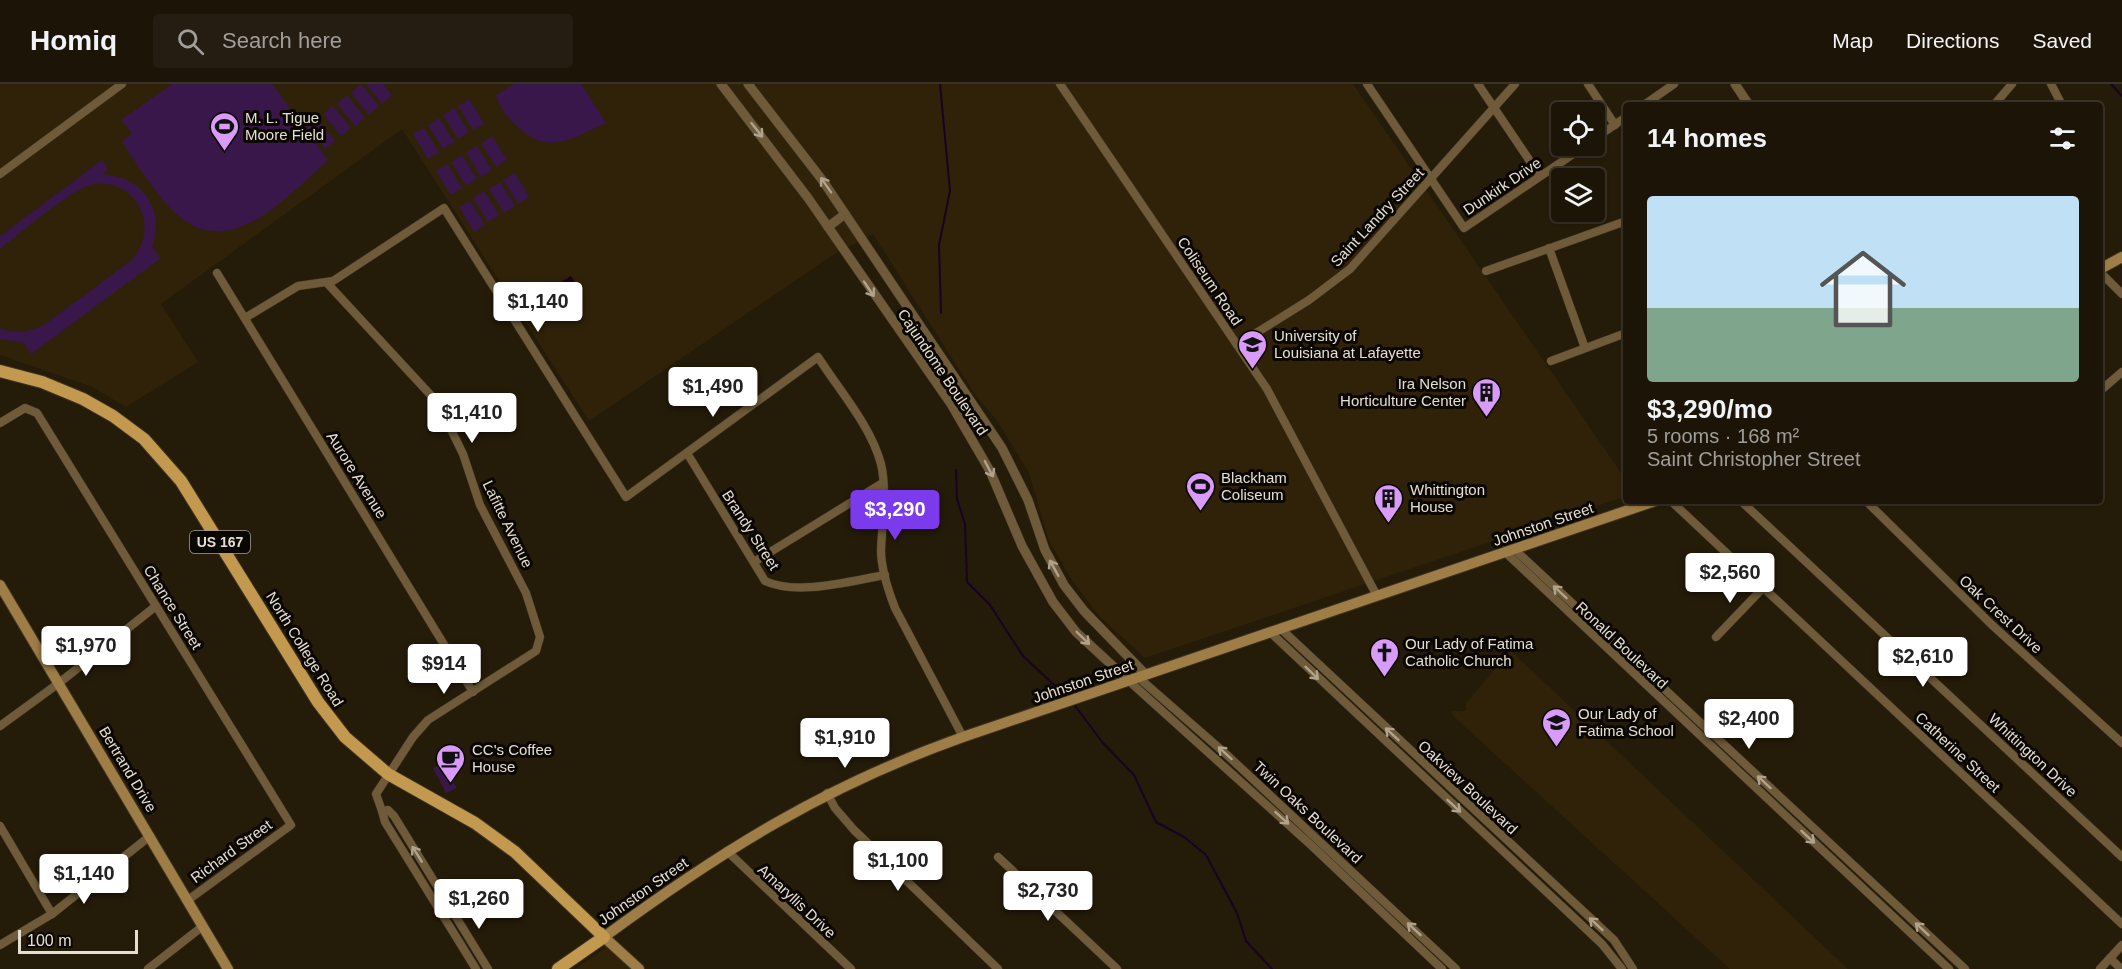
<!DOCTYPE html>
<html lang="en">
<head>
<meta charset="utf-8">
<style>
  body { margin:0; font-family:Helvetica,sans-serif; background:#251d11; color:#f1f3f6; height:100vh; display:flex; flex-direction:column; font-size:22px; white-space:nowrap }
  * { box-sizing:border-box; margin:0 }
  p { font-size:20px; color:#a09e9b }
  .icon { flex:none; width:33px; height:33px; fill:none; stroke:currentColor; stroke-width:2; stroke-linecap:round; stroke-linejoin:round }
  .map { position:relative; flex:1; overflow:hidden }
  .panel { position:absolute; left:1623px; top:18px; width:480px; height:402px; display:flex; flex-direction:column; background:#1c1407; border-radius:6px; box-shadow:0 2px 4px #0004,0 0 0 2px #3a3328 }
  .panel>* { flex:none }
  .tools { position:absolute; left:1551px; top:18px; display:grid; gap:12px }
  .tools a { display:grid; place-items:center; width:54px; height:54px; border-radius:6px; background:#1c1407; box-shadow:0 2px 4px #0004,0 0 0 2px #3a3328; font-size:30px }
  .scale { position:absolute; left:18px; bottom:15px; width:120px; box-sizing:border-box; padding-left:6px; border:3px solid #e5ded3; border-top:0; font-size:16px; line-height:21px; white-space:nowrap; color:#e5ded3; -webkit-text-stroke:4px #0a0602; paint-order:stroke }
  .price { position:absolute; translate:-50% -51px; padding:0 14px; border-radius:6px; background:#fff; color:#222; font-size:20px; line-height:39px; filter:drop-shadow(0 2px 3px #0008) }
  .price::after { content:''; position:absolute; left:50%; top:36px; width:18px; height:14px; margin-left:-9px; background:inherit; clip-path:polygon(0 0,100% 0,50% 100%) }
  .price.on { background:#7c3aed; color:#fff }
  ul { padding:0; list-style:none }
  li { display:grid; align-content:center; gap:12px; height:318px; padding:0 24px }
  li span { display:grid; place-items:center; height:186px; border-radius:6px; color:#555 }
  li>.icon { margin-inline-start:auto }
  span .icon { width:108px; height:108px; fill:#fffc; stroke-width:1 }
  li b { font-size:26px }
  h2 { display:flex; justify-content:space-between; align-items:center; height:72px; padding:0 24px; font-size:26px }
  header { display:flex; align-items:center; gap:36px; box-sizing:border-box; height:84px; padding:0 30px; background:#1c1407; border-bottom:2px solid #3a3328 }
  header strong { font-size:28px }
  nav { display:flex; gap:33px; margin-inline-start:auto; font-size:21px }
  .search { width:420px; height:54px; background:#251d11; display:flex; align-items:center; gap:15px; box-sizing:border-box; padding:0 21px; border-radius:6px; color:#a09e9b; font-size:22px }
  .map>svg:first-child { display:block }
  .built { fill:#302209 }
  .green { fill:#39174a }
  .water { fill:#190224 }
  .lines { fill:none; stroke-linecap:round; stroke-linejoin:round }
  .stream { stroke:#190224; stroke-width:2 }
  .minor-casing { stroke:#403625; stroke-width:9 }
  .tertiary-casing { stroke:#403625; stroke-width:10 }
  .secondary-casing { stroke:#403625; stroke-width:12 }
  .primary-casing { stroke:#403625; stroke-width:14 }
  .minor { stroke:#6f5b39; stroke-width:8 }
  .tertiary { stroke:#6f5b39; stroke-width:9 }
  .secondary { stroke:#9e7e46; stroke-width:10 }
  .primary { stroke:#c39950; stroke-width:12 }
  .oneway { stroke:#b0a38e }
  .labels { text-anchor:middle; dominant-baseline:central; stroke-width:6; stroke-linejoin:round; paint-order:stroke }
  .shield { fill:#0a0602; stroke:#a39d94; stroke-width:1.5 }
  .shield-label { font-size:14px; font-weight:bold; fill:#e5ded3 }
  .poi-label { font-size:15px; fill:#e5ded3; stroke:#0a0602; text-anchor:start }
  .street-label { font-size:15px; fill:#e5ded3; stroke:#0a0602 }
</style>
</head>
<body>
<header>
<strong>Homiq</strong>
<div class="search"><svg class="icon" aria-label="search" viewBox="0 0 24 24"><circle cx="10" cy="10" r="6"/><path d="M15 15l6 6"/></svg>Search here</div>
<nav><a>Map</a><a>Directions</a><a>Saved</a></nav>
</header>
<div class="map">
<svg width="2122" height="885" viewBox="0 0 2122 885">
  <rect width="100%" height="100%" fill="#251b09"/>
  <g class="built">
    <polygon points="0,0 1353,0 1626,396 1626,412 1145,574 1099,532 1073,498 1049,457 1029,389 998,338 976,312 873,150 833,171 589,337 402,45 161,220 198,278 126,323 92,303 0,271"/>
    <polygon points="1511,567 1524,579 1848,885 1730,885 1452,631 1452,627 1466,627 1466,619"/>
    <polygon points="611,860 639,885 575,885"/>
  </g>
  <g class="green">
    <path d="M172 0H272L328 76C285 114 227 183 171 125 152 105 137 80 122 58L132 49 121 36Z"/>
    <polygon points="361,0 379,22 369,31 351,9"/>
    <polygon points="366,0 383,0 392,11 382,20"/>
    <path d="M514 0H581L606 39C574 53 551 72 520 45 508 35 501 26 496 11Z"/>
    <polygon points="347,11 365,34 355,42 337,20"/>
    <polygon points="469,15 484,40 473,46 458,22"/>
    <polygon points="333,22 351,44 341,52 323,30"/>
    <polygon points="454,24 469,48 458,55 443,31"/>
    <polygon points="439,34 454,58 443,65 428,41"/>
    <polygon points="317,35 335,57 325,65 307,43"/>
    <polygon points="424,44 439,68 428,75 413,50"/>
    <polygon points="492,52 507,76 496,83 481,59"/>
    <polygon points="477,62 492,86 481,93 466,68"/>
    <polygon points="462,71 477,95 466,102 451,78"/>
    <path d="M102 76 108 85 102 90C141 92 166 124 152 163L161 174 31 270 24 259 0 255V244C15 251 30 248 44 241L132 176C143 162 148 146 142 129 135 108 112 95 90 101 71 106 19 150 0 165V152Z"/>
    <polygon points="447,80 462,104 451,111 436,87"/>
    <polygon points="515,89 529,113 518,120 503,96"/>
    <polygon points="500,98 515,122 504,129 489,105"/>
    <polygon points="484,107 499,131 488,138 473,114"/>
    <polygon points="470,117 485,141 474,148 459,123"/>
    <polygon points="442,680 457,704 446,709 433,684"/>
  </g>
  <polygon class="water" points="571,192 582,210 559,224 548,206"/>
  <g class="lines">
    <g class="stream">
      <polyline points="940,0 950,107 939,161 941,229"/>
      <polyline points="2111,0 2122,12"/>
      <polyline points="956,386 957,415 965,440 967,498 990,521 1023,572 1067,613"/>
      <polyline points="1073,619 1103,659 1134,691 1156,738 1184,753 1206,771 1237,829 1246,857 1272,885"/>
    </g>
    <defs>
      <g id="minor">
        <polyline points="1060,0 1267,305 1377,512"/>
        <polyline points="1367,0 1464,144 1585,62"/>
        <polyline points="1478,0 1540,92"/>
        <polyline points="1588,0 1615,41"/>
        <polyline points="2051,0 2062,21"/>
        <polyline points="1644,21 1674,0"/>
        <polyline points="1994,21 2012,0"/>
        <polyline points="1594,55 1626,33"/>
        <polyline points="0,90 122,0"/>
        <polyline points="1549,164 1585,264"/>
        <polyline points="1486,187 1626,137"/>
        <polyline points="2100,188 2122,210"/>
        <polyline points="217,189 473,608"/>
        <polyline points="327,199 438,319 463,370 480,421 526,509 540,553 536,567 428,636 413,653 376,710 382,727 388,726 394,732 488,885"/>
        <path d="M245 234 298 202 333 197 444 124 626 413 818 273C839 306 871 342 881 380 887 404 882 441 881 466 881 486 888 506 895 524L963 653"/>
        <polyline points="1237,261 1309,216 1350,185 1515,0"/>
        <polyline points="1551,277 1626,249"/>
        <polyline points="2100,307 2122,288"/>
        <polyline points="0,339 25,324 37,329 291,741 188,816"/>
        <path d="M687 369 765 497C797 512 850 497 885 491"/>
        <polyline points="1671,417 2122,840"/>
        <polyline points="1741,417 2122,773"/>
        <polyline points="1866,417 1992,541 2122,659"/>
        <polyline points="1514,465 1965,885"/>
        <polyline points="1505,468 1949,885"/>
        <polyline points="754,478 881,400"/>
        <polyline points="1280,544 1614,856 1633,885"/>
        <polyline points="1270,548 1602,860 1622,885"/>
        <polyline points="1716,553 1763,504"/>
        <polyline points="1139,594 1227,671 1456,885"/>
        <polyline points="1129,597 1312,762 1442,885"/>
        <polyline points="0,642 59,599 156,522"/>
        <polyline points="827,709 835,724 854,746 998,885"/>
        <polyline points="382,727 385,738 476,885"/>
        <polyline points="0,742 52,830"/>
        <polyline points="727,767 851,885"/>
        <polyline points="998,773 1117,885"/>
        <polyline points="0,861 52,830 150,752"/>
        <polyline points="2110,874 2121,885"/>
        <polyline points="148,885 203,842"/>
        <polyline points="2100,885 2122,861"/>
      </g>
      <g id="tertiary">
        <polyline points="721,0 808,114 951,320 990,387 1022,462 1053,518 1076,548 1129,597"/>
        <polyline points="748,0 823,97 1002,364 1028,416 1045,466 1064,501 1084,527 1146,591"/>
        <polyline points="1735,0 1749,21"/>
        <polyline points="828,143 845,130"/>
      </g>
      <g id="secondary">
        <polyline points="2100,185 2122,173"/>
        <polyline points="0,501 228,885"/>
        <path d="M639 885 604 853C721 767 825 702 963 653L1655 417"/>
      </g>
      <polyline id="primary" points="0,287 42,298 83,315 113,332 144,355 181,397 318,618 345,653 388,690 475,739 515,768 604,853 558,885"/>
    </defs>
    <use href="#minor" class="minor-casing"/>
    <use href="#tertiary" class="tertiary-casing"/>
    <use href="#secondary" class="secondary-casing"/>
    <use href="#primary" class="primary-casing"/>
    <use href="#minor" class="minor"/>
    <use href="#tertiary" class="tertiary"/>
    <use href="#secondary" class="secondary"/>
    <use href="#primary" class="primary"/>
  </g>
  <defs><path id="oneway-shaft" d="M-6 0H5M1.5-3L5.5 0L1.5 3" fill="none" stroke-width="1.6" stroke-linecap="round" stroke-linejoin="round" transform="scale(1.5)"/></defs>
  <g class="oneway">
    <use href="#oneway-shaft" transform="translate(757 46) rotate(52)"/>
    <use href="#oneway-shaft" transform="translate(826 101) rotate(-125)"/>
    <use href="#oneway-shaft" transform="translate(869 205) rotate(56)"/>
    <use href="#oneway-shaft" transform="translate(989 385) rotate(62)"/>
    <use href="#oneway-shaft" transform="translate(1054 484) rotate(-119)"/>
    <use href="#oneway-shaft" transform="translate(1560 508) rotate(-137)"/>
    <use href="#oneway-shaft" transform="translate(1083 554) rotate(44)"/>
    <use href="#oneway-shaft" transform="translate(1312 589) rotate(44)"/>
    <use href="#oneway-shaft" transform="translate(1392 650) rotate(-137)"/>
    <use href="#oneway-shaft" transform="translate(1225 669) rotate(-138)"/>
    <use href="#oneway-shaft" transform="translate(1764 698) rotate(-137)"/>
    <use href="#oneway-shaft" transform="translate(1454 722) rotate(43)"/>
    <use href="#oneway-shaft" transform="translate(1282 734) rotate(42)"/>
    <use href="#oneway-shaft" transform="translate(1808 753) rotate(43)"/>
    <use href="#oneway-shaft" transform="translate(417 770) rotate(-122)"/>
    <use href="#oneway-shaft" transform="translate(1596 840) rotate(-137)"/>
    <use href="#oneway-shaft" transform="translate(1414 845) rotate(-137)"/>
    <use href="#oneway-shaft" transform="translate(1922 845) rotate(-137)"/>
  </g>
  <defs>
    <symbol id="stadium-pin" viewBox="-11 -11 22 30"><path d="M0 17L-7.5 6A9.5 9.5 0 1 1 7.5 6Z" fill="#d89bf8" stroke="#0a0602"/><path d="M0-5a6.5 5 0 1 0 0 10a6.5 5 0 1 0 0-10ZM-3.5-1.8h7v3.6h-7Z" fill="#111"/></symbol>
    <symbol id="university-pin" viewBox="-11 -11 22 30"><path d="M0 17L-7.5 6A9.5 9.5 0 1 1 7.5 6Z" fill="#d89bf8" stroke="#0a0602"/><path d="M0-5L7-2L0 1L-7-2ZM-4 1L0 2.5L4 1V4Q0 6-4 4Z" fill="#111"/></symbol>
    <symbol id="building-pin" viewBox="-11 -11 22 30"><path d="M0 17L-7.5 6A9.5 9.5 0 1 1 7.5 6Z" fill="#d89bf8" stroke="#0a0602"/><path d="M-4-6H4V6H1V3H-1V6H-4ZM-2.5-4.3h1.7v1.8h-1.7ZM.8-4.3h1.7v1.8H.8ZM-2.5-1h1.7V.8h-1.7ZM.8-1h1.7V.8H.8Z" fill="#111"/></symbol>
    <symbol id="church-pin" viewBox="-11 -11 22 30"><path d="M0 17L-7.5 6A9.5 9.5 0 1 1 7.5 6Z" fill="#d89bf8" stroke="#0a0602"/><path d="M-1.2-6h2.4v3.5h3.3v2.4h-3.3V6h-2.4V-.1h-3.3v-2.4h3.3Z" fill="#111"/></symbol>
    <symbol id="school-pin" viewBox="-11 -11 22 30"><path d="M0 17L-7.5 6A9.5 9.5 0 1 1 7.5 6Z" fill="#d89bf8" stroke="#0a0602"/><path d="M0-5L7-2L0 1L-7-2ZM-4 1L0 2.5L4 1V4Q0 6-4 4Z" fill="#111"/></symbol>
    <symbol id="cafe-pin" viewBox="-11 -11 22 30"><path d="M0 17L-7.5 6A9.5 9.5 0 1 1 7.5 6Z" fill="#d89bf8" stroke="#0a0602"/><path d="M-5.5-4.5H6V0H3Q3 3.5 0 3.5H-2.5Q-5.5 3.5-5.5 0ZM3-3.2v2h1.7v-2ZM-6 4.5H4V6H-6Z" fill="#111"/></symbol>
  </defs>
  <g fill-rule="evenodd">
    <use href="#stadium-pin" x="208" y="26" width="33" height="45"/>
    <use href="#university-pin" x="1236" y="244" width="33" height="45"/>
    <use href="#building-pin" x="1470" y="292" width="33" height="45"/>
    <use href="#stadium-pin" x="1184" y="386" width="33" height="45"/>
    <use href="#building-pin" x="1372" y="398" width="33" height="45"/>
    <use href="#church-pin" x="1368" y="552" width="33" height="45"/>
    <use href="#school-pin" x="1540" y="622" width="33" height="45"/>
    <use href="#cafe-pin" x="434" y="658" width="33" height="45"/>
  </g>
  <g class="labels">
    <rect class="shield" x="190" y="447" width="60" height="22" rx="4.5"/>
    <g class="shield-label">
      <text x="220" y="458">US 167</text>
    </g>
    <g class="poi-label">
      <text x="245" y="33">M. L. Tigue<tspan x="245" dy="17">Moore Field</tspan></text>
      <text x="1274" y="251">University of<tspan x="1274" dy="17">Louisiana at Lafayette</tspan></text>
      <text x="1466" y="299" text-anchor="end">Ira Nelson<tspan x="1466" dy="17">Horticulture Center</tspan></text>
      <text x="1221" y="393">Blackham<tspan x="1221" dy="17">Coliseum</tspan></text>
      <text x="1410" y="405">Whittington<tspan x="1410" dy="17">House</tspan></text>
      <text x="1405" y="559">Our Lady of Fatima<tspan x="1405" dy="17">Catholic Church</tspan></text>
      <text x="1578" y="629">Our Lady of<tspan x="1578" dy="17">Fatima School</tspan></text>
      <text x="472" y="665">CC's Coffee<tspan x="472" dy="17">House</tspan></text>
    </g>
    <g class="street-label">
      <text transform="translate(1502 102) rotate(-34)">Dunkirk Drive</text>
      <text transform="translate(1377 133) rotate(-47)">Saint Landry Street</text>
      <text transform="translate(1210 197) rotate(56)">Coliseum Road</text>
      <text transform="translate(943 288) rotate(56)">Cajundome Boulevard</text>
      <text transform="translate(357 391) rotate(58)">Aurore Avenue</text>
      <text transform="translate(508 440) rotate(64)">Lafitte Avenue</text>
      <text transform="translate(1543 440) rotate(-19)">Johnston Street</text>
      <text transform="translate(751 446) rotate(57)">Brandy Street</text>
      <text transform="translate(173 523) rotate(58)">Chance Street</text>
      <text transform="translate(2001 530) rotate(43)">Oak Crest Drive</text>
      <text transform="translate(1622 561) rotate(43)">Ronald Boulevard</text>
      <text transform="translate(305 565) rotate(58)">North College Road</text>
      <text transform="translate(1083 597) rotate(-19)">Johnston Street</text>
      <text transform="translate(1958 668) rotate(43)">Catherine Street</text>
      <text transform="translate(2033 671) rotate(43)">Whittington Drive</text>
      <text transform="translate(128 685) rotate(59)">Bertrand Drive</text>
      <text transform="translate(1468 703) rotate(43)">Oakview Boulevard</text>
      <text transform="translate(1308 728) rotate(43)">Twin Oaks Boulevard</text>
      <text transform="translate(231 767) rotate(-36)">Richard Street</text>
      <text transform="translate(643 807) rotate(-35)">Johnston Street</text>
      <text transform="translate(797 817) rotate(43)">Amaryllis Drive</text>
    </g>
  </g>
</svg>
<div class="tools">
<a><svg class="icon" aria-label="locate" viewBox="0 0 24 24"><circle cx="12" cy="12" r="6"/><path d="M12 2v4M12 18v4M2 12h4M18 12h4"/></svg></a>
<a><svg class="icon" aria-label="layers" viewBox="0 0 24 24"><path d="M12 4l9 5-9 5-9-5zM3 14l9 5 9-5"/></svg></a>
</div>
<div class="scale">100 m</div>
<b class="price" style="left:538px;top:249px">$1,140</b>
<b class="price" style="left:713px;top:334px">$1,490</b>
<b class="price" style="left:472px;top:360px">$1,410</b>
<b class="price on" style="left:895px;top:457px">$3,290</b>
<b class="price" style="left:1730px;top:520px">$2,560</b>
<b class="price" style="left:86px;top:593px">$1,970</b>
<b class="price" style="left:1923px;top:604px">$2,610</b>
<b class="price" style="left:444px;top:611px">$914</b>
<b class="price" style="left:1749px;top:666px">$2,400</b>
<b class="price" style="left:845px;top:685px">$1,910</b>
<b class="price" style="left:898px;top:808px">$1,100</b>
<b class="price" style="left:84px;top:821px">$1,140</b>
<b class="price" style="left:1048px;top:838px">$2,730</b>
<b class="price" style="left:479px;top:846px">$1,260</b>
<section class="panel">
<h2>14 homes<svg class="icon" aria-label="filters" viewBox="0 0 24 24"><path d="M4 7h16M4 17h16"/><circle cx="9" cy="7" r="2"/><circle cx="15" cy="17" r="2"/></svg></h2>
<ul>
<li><span style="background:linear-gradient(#bfe0f5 60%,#7fa58c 0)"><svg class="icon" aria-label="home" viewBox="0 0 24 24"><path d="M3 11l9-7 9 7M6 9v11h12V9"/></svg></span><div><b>$3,290/mo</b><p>5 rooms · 168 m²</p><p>Saint Christopher Street</p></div></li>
</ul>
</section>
</div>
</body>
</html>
